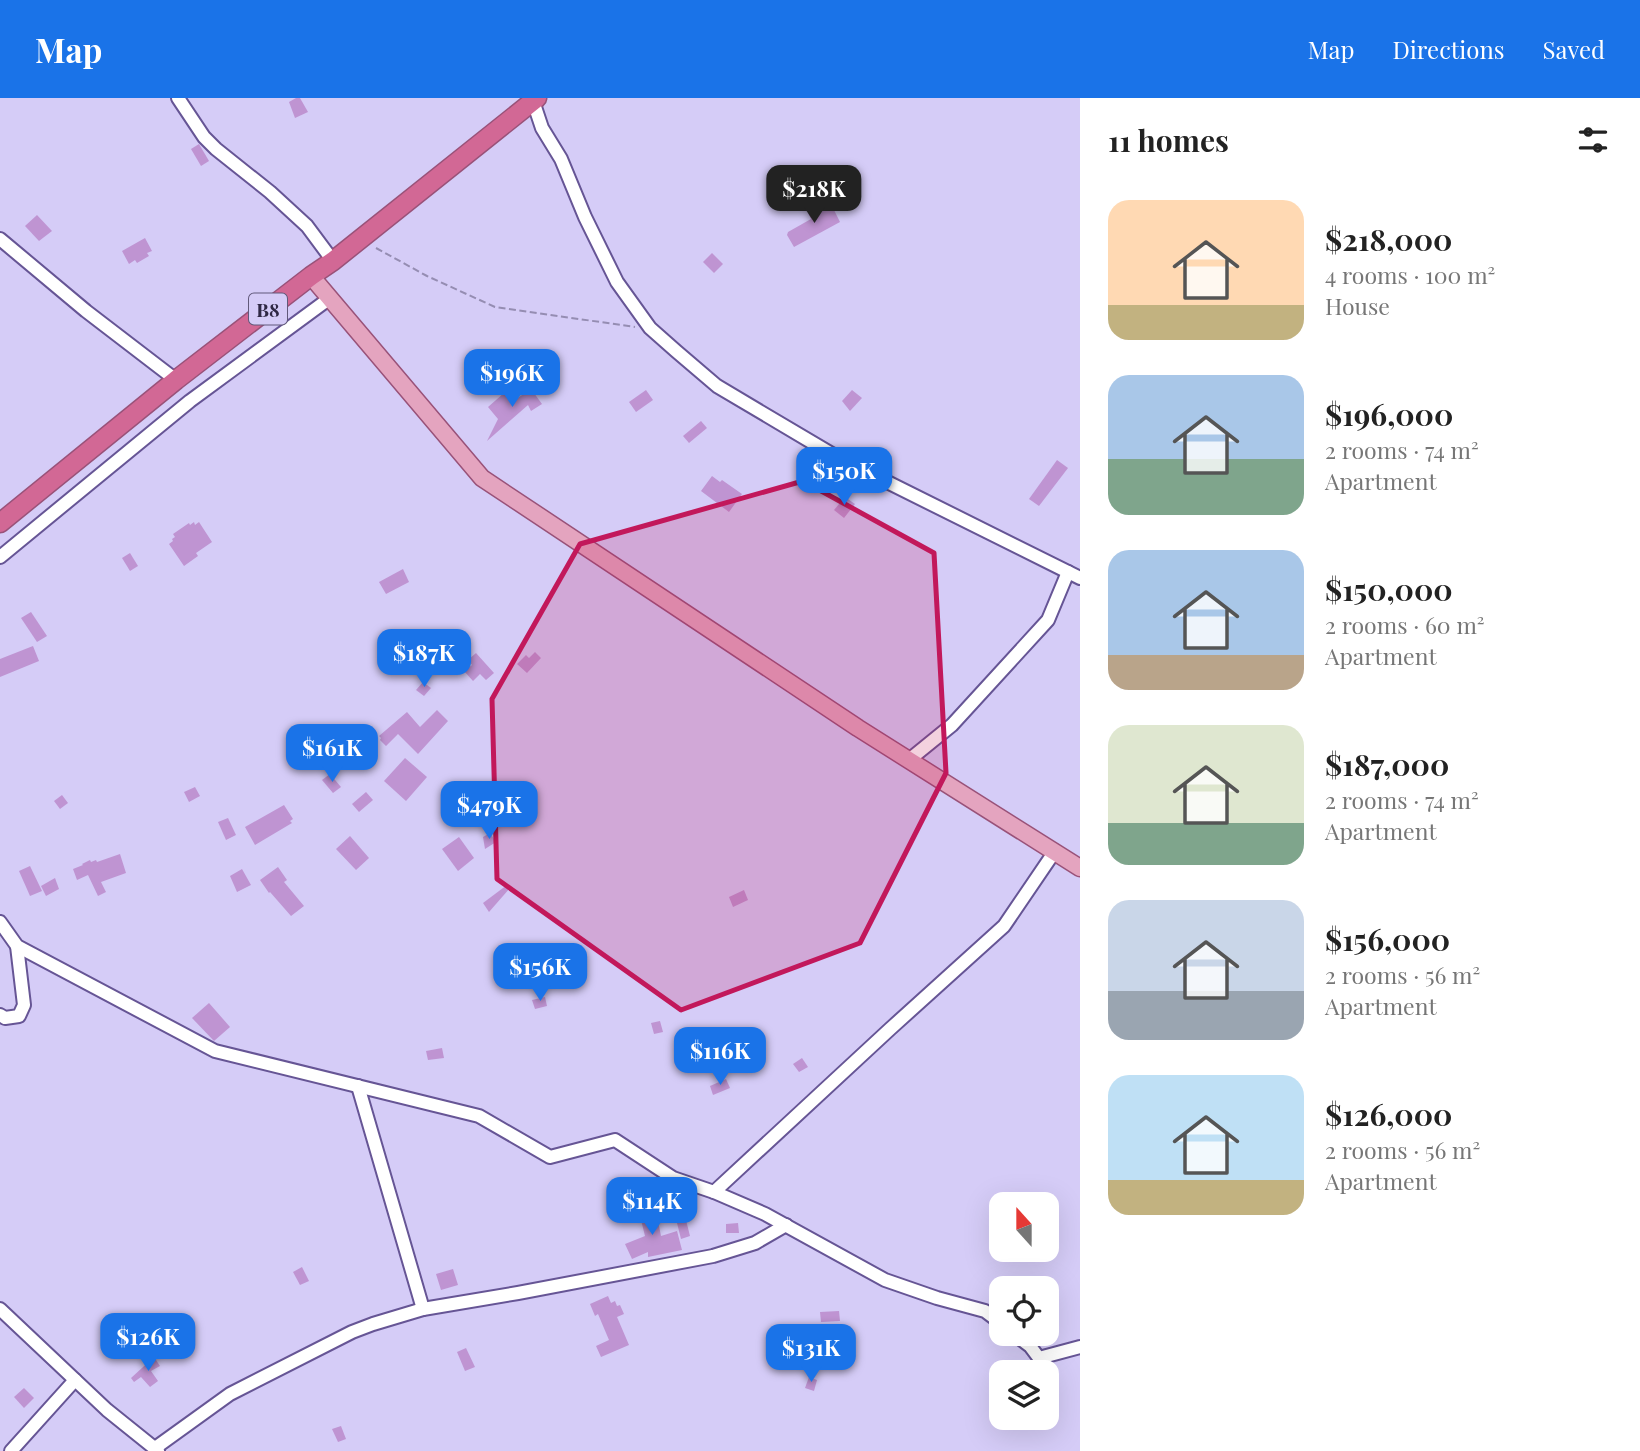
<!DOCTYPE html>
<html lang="en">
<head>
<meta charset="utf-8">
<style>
  body { margin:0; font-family:"Playfair Display",serif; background:#f2f2f2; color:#222; height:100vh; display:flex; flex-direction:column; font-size:26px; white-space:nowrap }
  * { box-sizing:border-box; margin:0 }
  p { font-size:23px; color:#767676 }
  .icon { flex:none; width:38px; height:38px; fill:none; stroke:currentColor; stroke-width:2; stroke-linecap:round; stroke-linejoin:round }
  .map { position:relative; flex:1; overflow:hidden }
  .sheet { display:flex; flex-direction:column; background:#fff; width:560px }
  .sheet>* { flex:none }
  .needle { width:46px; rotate:339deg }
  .tools { position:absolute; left:989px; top:1094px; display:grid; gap:14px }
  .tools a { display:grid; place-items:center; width:70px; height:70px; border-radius:14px; background:#fff; box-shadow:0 7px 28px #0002; font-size:35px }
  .price { position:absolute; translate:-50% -60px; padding:0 16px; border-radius:14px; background:#1a73e8; color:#fff; font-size:23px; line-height:46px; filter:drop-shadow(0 2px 4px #0008) }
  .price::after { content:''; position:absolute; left:50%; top:42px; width:21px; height:16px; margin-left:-10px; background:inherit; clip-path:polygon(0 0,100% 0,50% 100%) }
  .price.selected { background:#222; color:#fff }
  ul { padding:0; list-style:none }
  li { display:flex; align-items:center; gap:21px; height:175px; padding:0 28px }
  li span { display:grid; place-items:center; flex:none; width:196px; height:140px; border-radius:21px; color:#555 }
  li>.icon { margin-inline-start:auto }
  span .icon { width:84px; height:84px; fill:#fffc; stroke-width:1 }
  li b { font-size:30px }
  h2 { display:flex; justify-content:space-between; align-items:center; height:84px; padding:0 28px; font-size:30px }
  header { display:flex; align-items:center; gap:42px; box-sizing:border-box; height:98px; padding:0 35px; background:#1a73e8; color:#fff }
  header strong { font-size:33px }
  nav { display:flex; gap:38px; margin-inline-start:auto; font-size:24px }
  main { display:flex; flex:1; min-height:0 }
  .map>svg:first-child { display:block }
  .building { fill:#bf94d2 }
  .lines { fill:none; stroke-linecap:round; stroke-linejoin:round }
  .minor-casing { stroke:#665595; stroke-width:16 }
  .major-casing { stroke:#995279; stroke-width:19 }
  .highway-casing { stroke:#995279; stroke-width:21 }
  .path { stroke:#958db2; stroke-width:2; stroke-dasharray:7 3.5; stroke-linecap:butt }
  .minor { stroke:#fff; stroke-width:12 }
  .major { stroke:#e4a4bf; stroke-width:16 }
  .highway { stroke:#d26895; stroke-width:18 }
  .marked { fill:#c2185b; fill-opacity:0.2; stroke:#c2185b; stroke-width:5; stroke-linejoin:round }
  .labels { text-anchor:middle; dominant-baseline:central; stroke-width:5; stroke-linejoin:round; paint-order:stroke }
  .shield { fill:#d5ccf7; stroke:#61597a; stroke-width:2 }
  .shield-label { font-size:19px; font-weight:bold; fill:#2f2844 }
</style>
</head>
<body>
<header>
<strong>Map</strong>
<nav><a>Map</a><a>Directions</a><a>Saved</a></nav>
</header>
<main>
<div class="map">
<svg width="1080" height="1353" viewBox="0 0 1080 1353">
  <rect width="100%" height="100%" fill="#d5ccf7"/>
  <g class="building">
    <polygon points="296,0 300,0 308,14 295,20 289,4"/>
    <polygon points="199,46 209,63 201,68 191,51"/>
    <polygon points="831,106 840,124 794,149 787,137 788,134 811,121 808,115 821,108 822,110"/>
    <polygon points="37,117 52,133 39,143 25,128"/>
    <polygon points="145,140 152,153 147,155 149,158 137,165 135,162 129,166 122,153"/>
    <polygon points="712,155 723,166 714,175 703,164"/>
    <polygon points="531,291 542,306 531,313 528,307 487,343 498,321 488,309 504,295 512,304"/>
    <polygon points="646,292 653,302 636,314 629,304"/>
    <polygon points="852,292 862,300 850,313 842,303"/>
    <polygon points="701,323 707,330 689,345 683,338"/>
    <polygon points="1057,362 1068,370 1039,408 1029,401"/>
    <polygon points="712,378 720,384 722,382 742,396 729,414 701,393"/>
    <polygon points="845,399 855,406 844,420 834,412"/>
    <polygon points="194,424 195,427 199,424 212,444 196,455 198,458 184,468 169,446 173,443 172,441 175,439 173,436 189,425 190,427"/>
    <polygon points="130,455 138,468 130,473 122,460"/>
    <polygon points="403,471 409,484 386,496 379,484"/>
    <polygon points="31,514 47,538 37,544 21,520"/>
    <polygon points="33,548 39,563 0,579 0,561"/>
    <polygon points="535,554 541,560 527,575 517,566 526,557 529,560"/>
    <polygon points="476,555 494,575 486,582 480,576 473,583 464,573 472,567 468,562"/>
    <polygon points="423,584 431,590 424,598 416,592"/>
    <polygon points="437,612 448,623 418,656 398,636 386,648 380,642 381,640 379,638 407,614 420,629"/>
    <polygon points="405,660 427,679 406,703 384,683"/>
    <polygon points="330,676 341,689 333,695 322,682"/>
    <polygon points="195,689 200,698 189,704 184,694"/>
    <polygon points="366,694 373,702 359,714 352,706"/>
    <polygon points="62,697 68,705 60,711 54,703"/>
    <polygon points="284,707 293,721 290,723 292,725 255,747 245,729"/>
    <polygon points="228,720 236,737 226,742 218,724"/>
    <polygon points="490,735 496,744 485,751 483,739"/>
    <polygon points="350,738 369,760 356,772 336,751"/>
    <polygon points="459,739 474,760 458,773 442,751"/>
    <polygon points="120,756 126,775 101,784 106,794 98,798 88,777 77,782 73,771 83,767 82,766 90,762 91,764 96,762 97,764"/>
    <polygon points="30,768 42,793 30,798 19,773"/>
    <polygon points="278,769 287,782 284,784 304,808 291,818 270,794 269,795 260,782"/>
    <polygon points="242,771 251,787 237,794 230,778"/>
    <polygon points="55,780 59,791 46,798 41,788"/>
    <polygon points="507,787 510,790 489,814 483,805"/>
    <polygon points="744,792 748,802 733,809 729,799"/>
    <polygon points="545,899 547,908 535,911 532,902"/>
    <polygon points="209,905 230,929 214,943 192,920"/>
    <polygon points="660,923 663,934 654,936 651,925"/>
    <polygon points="442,950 444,960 428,962 426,953"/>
    <polygon points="802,960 808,969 799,974 793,966"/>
    <polygon points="726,981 730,990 713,997 710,988"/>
    <polygon points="646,1100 650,1125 658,1123 661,1138 677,1133 682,1152 648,1159 648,1154 632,1161 625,1146 645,1138 636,1102"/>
    <polygon points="686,1122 690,1138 681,1141 677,1125"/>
    <polygon points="738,1125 739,1135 726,1135 726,1126"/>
    <polygon points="302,1169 309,1183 300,1187 293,1174"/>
    <polygon points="453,1171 458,1187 441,1192 436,1176"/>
    <polygon points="608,1198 611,1205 615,1203 617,1208 620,1207 624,1216 617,1219 629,1247 601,1259 596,1248 609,1242 598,1216 595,1218 590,1206"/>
    <polygon points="839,1213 840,1223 821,1224 820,1214"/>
    <polygon points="466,1250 475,1269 465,1273 457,1254"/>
    <polygon points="154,1259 160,1268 151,1273 158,1283 150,1289 141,1279 134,1284 131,1280"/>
    <polygon points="809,1279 817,1282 814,1293 805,1290"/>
    <polygon points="24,1290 34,1300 24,1310 14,1299"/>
    <polygon points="341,1328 346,1341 338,1344 332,1331"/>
  </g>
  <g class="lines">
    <defs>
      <g id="minor">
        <polyline points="178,0 204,39 216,51 270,94 307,128 333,163"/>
        <polyline points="533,3 542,30 561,61 585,119 617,184 650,230 676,253 717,288 835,358 1080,480"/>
        <polyline points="0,141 86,213 176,282"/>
        <polyline points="0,459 190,303 330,200"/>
        <polyline points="909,662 952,627 1048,522 1068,474"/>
        <polyline points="0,824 17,848 215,953 479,1018 550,1059 615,1042 673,1080 714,1094 765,1116 885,1182 937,1200 985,1213 1001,1225"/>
        <polyline points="0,917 5,920 19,918 24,907 17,848"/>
        <polyline points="358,988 423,1211"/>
        <polyline points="714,1094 890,931 1004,828 1055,753"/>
        <polyline points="0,1211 107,1312 158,1353"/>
        <polyline points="1014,1236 1030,1248 1039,1260 1080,1249"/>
        <polyline points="155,1350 230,1296 352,1234 373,1226 423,1211 518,1195 713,1158 755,1145 786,1127"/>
        <polyline points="11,1353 75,1282"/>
      </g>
      <polyline id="major" points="311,178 482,380 858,630 1080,770"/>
      <polyline id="highway" points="0,425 176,282 311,178 333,163 537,0"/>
    </defs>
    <use href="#minor" class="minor-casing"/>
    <use href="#major" class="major-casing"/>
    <use href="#highway" class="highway-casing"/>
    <polyline class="path" points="376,150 427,178 495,209 635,229"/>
    <use href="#minor" class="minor"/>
    <use href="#major" class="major"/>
    <use href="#highway" class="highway"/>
  </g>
  <path class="marked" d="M803 383 934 455 946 675 860 845 681 912 497 781 492 601 580 446Z"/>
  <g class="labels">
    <rect class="shield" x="249" y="195.5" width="38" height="31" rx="5"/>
    <g class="shield-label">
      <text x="268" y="211">B8</text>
    </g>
  </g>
</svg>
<div class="tools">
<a><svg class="needle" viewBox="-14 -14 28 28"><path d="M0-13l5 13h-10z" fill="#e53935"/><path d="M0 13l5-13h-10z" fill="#767676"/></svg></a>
<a><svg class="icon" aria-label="locate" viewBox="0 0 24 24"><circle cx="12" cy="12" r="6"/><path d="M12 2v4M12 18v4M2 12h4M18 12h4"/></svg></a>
<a><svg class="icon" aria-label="layers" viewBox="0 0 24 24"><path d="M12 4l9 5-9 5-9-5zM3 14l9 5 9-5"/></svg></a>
</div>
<b class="price selected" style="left:814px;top:127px">$218K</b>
<b class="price" style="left:512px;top:311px">$196K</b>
<b class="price" style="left:844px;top:409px">$150K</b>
<b class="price" style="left:424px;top:591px">$187K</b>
<b class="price" style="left:332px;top:686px">$161K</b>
<b class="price" style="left:489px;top:743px">$479K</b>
<b class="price" style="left:540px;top:905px">$156K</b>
<b class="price" style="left:720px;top:989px">$116K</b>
<b class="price" style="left:652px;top:1139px">$114K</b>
<b class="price" style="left:148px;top:1275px">$126K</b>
<b class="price" style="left:811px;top:1286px">$131K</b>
</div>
<section class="sheet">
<h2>11 homes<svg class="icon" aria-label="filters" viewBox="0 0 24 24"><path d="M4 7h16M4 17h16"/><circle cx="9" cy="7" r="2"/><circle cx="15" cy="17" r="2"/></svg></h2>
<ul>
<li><span style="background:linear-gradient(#ffd9b3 75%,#c2b280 0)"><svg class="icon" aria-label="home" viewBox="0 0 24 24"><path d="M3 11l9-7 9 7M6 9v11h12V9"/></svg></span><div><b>$218,000</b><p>4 rooms · 100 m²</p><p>House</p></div></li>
<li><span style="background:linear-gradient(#a9c7e8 60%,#7fa58c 0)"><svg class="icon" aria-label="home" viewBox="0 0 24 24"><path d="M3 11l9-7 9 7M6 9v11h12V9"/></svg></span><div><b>$196,000</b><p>2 rooms · 74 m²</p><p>Apartment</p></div></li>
<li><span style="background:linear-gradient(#a9c7e8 75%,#b9a48a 0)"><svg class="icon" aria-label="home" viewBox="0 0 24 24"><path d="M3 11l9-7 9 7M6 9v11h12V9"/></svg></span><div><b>$150,000</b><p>2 rooms · 60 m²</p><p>Apartment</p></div></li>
<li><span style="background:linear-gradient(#dfe7d0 70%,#7fa58c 0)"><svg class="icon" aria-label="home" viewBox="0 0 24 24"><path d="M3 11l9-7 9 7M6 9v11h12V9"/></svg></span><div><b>$187,000</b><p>2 rooms · 74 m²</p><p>Apartment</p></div></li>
<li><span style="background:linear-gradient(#c9d6e8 65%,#9aa5b1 0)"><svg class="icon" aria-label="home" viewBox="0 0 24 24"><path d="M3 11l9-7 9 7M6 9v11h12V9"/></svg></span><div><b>$156,000</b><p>2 rooms · 56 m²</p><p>Apartment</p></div></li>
<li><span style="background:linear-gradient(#bfe0f5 75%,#c2b280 0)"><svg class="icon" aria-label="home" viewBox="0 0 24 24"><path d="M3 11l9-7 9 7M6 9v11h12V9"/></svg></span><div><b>$126,000</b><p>2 rooms · 56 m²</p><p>Apartment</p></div></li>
</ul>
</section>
</main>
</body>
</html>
